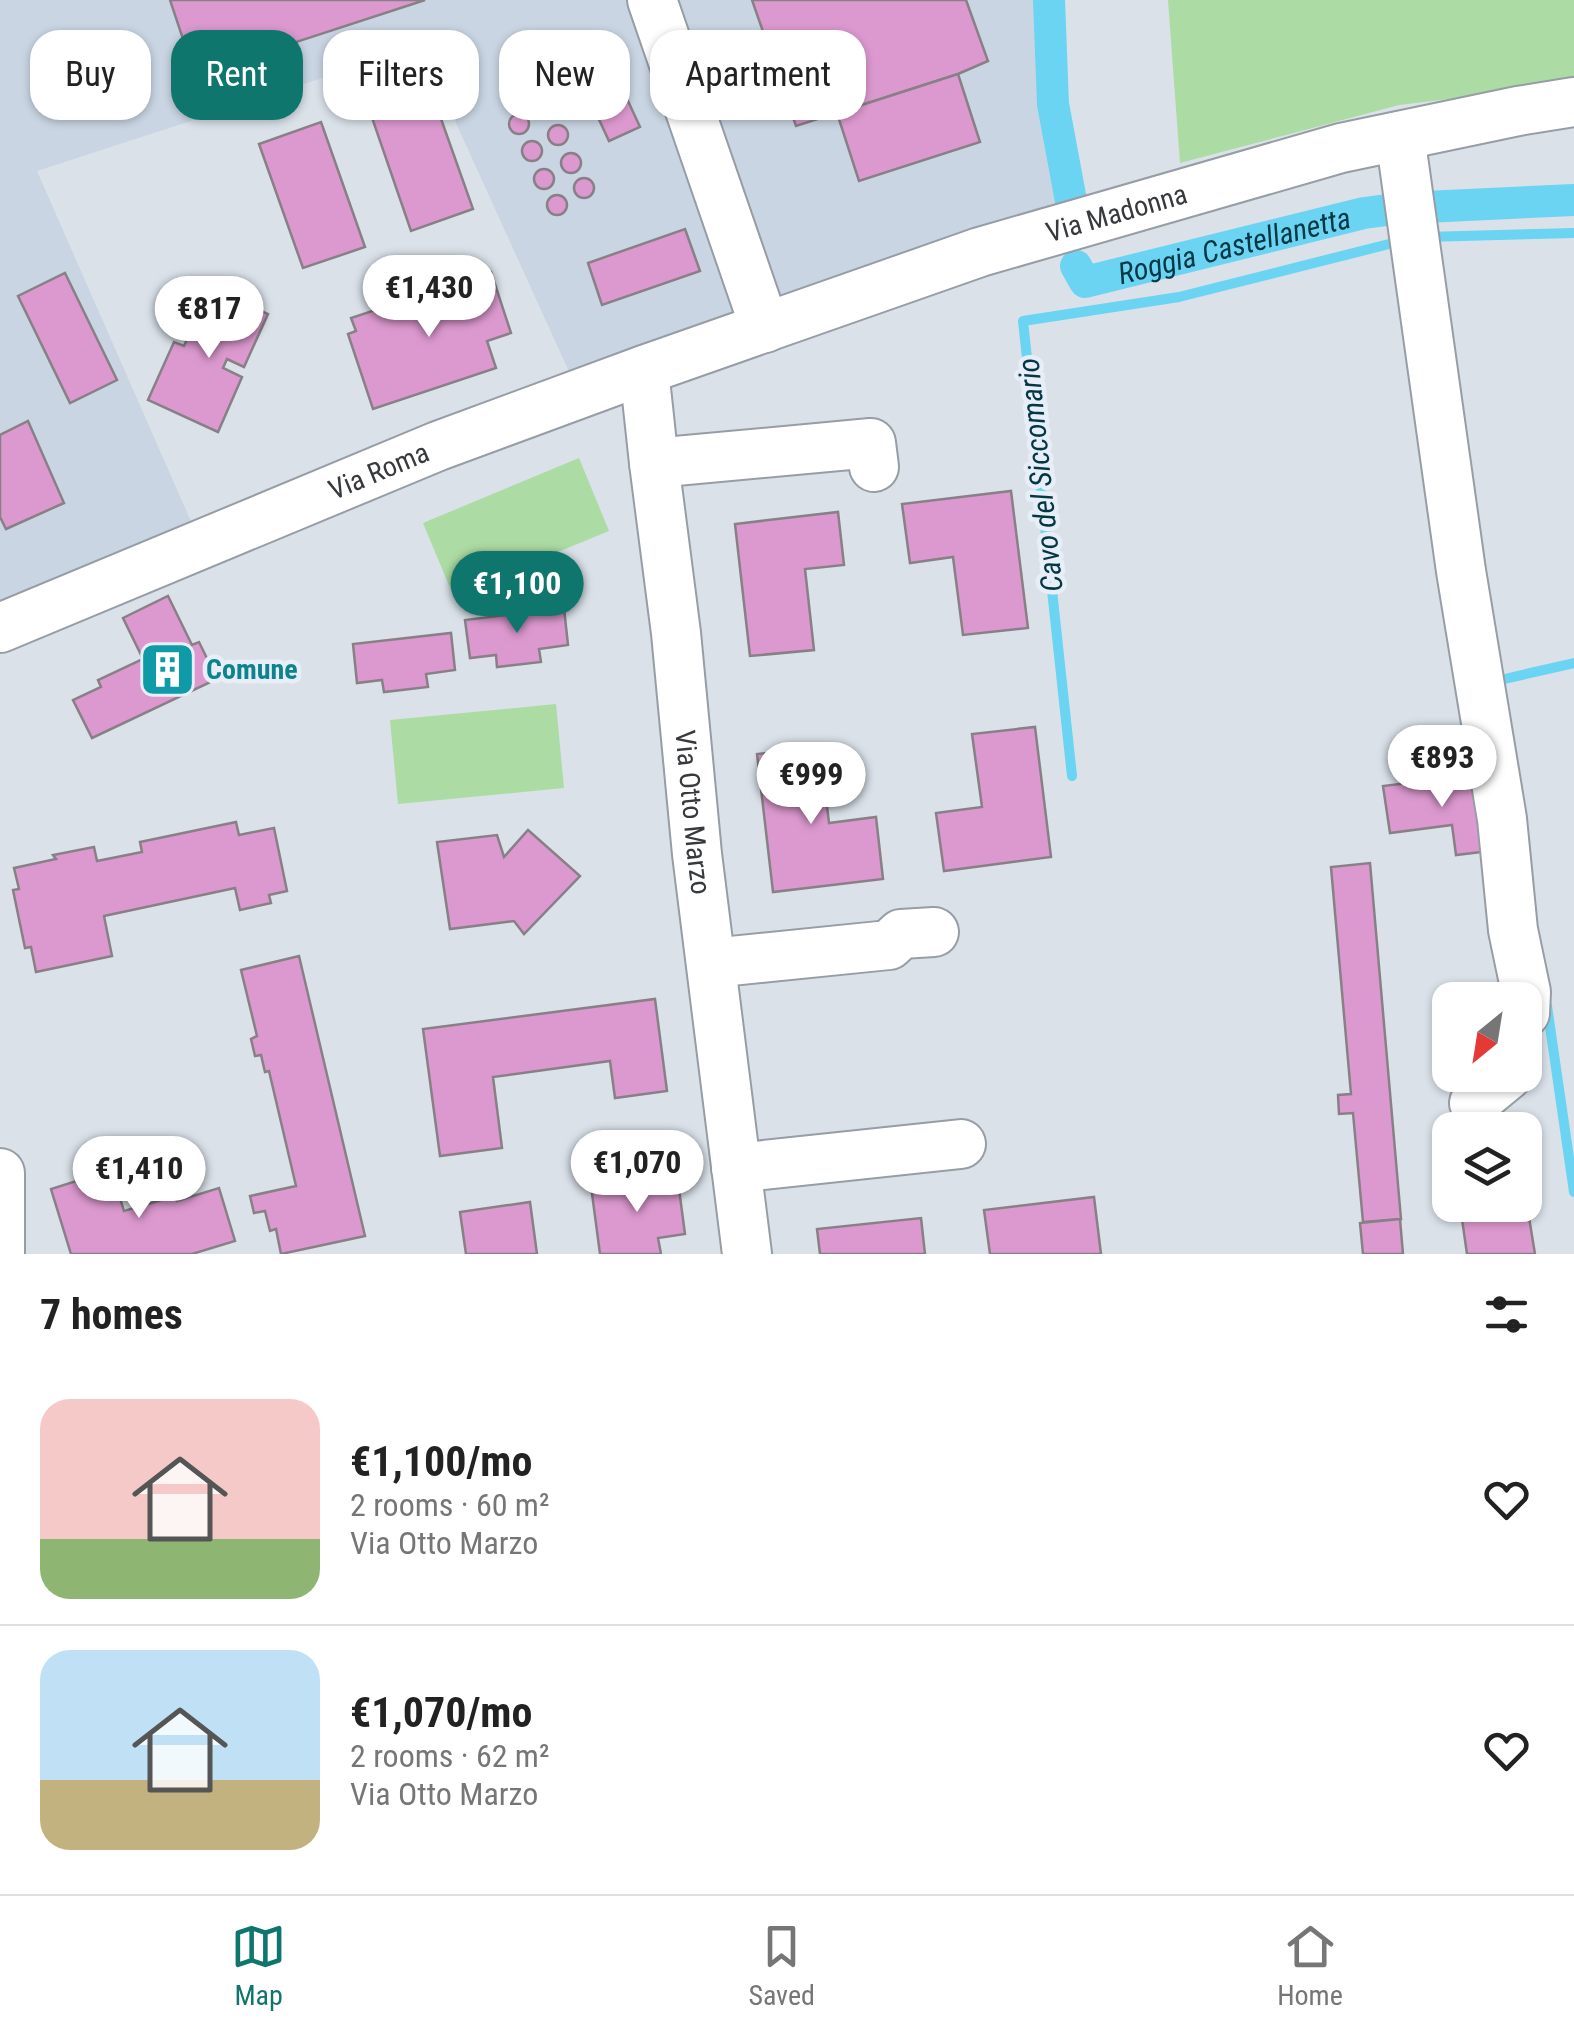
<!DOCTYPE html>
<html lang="en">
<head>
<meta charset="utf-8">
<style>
  body { margin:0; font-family:"Roboto Condensed",sans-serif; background:#f2f2f2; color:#222; height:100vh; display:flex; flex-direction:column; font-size:38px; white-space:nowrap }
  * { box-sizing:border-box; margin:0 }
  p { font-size:32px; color:#767676 }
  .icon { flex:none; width:55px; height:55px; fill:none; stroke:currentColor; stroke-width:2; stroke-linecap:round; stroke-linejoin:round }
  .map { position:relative; height:1254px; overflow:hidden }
  .drawer { display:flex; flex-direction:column; background:#fff; flex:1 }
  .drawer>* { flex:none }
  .banner { position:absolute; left:30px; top:30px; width:1000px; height:90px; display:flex; gap:20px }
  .needle { width:65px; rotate:210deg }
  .controls { position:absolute; left:1432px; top:982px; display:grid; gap:20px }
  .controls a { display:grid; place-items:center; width:110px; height:110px; border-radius:20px; background:#fff; box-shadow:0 2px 8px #0004; font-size:50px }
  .price { position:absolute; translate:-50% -85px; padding:0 22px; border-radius:35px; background:#fff; color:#222; font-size:32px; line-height:65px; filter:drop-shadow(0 2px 5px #0008) }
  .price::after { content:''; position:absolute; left:50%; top:60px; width:30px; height:22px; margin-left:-15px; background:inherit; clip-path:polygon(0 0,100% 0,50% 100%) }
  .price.current { background:#0f766e; color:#fff }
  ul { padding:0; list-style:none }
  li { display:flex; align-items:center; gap:30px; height:250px; padding:0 40px }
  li+li { border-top:2px solid #e0e0e0 }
  li span { display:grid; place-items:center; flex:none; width:280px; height:200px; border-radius:30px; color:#555 }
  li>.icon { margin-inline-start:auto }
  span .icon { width:120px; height:120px; fill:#fffc; stroke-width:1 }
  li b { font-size:42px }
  h2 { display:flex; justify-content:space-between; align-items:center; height:120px; padding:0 40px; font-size:42px }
  .pill { padding:0 35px; border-radius:30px; background:#fff; box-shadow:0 2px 8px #0004; font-size:35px; line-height:90px }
  .pill.current { background:#0f766e; color:#fff }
  .menu { display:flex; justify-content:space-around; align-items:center; height:140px; border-top:2px solid #e0e0e0; background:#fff; font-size:28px; color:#767676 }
  .menu a { display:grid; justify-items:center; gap:5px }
  .menu .current { color:#0f766e }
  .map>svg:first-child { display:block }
  .built { fill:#c9d5e3 }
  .green { fill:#addba4 }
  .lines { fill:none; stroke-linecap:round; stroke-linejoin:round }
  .stream { stroke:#6bd4f2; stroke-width:10 }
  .canal { stroke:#6bd4f2; stroke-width:32 }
  .building { fill:#dc99cf; stroke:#888086; stroke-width:2.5 }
  .minor-casing { stroke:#979da5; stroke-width:52 }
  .minor { stroke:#fff; stroke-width:48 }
  .labels { text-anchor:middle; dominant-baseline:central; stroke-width:9; stroke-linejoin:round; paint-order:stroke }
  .street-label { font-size:28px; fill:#37393d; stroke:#e7eef7 }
  .culture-label { font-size:28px; font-weight:bold; fill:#0d838f; stroke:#e7eef7; text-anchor:start }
  .water-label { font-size:30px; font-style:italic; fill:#043744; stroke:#e7eef7 }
</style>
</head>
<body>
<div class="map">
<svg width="1574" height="1254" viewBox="0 0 1574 1254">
  <rect width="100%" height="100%" fill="#dae1e9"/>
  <polygon class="built" points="0,0 1045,0 1056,206 571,376 421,46 37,171 193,526 0,610"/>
  <g class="green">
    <polygon points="1168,0 1574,0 1574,84 1399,105 1180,163"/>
    <polygon points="579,458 609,531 453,595 423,523"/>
    <polygon points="556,704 564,788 398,804 390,720"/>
  </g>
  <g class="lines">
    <g class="stream">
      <polyline points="1425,237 1574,233"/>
      <polyline points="1501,688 1500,680 1574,663"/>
      <polyline points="1072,776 1023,321 1179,297 1401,241"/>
      <polyline points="1547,1006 1574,1192"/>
    </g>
    <g class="canal">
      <polyline points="1049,0 1053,104 1071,201"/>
      <polyline points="1425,207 1574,200"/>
      <path id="s1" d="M1076 266 1085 282 1364 213 1402 208"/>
    </g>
  </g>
  <g class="building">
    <polygon points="170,0 425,0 195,75"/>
    <polygon points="752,0 966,0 988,61 958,74 796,126"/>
    <polygon points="958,74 980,142 859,181 837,113"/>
    <polygon points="429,85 473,209 411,231 368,106"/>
    <circle cx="545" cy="108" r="10"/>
    <polygon points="628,101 640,127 609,141 597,115"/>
    <circle cx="519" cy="124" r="10"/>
    <polygon points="321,122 365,247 303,268 259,144"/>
    <circle cx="558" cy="135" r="10"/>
    <circle cx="532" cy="151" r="10"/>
    <circle cx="571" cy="163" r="10"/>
    <circle cx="544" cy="179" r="10"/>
    <circle cx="584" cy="188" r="10"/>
    <circle cx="557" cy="205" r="10"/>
    <polygon points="685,229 700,271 602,305 588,263"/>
    <polygon points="491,272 511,333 487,341 496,368 373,409 348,334 356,331 351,318"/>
    <polygon points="65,273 117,380 70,403 18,296"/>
    <polygon points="210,287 268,314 244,367 227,359 223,368 242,377 218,432 148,400 174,342 184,346"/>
    <polygon points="28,421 64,503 6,529 0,517 0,435"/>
    <polygon points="1011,491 1028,628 963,635 953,557 910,563 902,504"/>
    <polygon points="838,512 844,565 805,569 814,650 750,656 735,524"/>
    <polygon points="168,596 192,645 199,642 217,679 92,738 73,700 101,687 98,680 143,659 123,618"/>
    <polygon points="564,608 568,645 539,649 541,662 497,667 496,655 470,658 465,620"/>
    <polygon points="451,633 455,670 426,674 428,687 384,692 382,680 357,683 353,644"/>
    <polygon points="1035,727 1051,857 944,871 936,813 982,807 972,734"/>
    <polygon points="820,747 829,823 876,817 883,879 773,892 757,754"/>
    <polygon points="1481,774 1490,851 1456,855 1452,825 1390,833 1383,786"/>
    <polygon points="236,822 239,835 274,828 287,891 269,895 271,903 240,910 235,888 104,916 112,956 36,972 31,947 25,948 13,890 19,889 14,868 56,859 53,855 94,847 97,861 142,852 140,842"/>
    <polygon points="528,830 580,876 524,934 514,921 450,929 437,842 497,835 504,857"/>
    <polygon points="1370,863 1401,1219 1363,1222 1353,1113 1339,1114 1338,1095 1351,1094 1331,867"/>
    <polygon points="299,956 365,1236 281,1254 276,1229 270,1231 265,1211 254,1213 250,1196 296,1186 269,1071 265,1072 261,1055 255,1056 251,1039 257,1036 241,970"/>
    <polygon points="655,999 667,1091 615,1098 610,1061 493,1077 502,1148 440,1156 423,1029"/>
    <polygon points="111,1170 124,1211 175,1196 177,1201 219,1188 235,1241 192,1254 71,1254 51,1189"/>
    <polygon points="677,1174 685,1234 658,1238 661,1254 600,1254 591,1186"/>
    <polygon points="1525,1193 1535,1254 1467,1254 1460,1205 1525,1205"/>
    <polygon points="1094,1197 1101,1254 990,1254 984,1210"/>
    <polygon points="530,1202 537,1254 466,1254 460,1212"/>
    <polygon points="921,1218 925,1254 820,1254 817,1229"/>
    <polygon points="1400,1219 1403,1254 1363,1254 1360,1223"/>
  </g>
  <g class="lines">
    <defs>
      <g id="minor">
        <polyline points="652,0 765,328"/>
        <polyline points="1400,136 1461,571 1502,819 1513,930 1526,992 1525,1013"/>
        <path id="s2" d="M644 370 654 463 676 633 697 854 747 1254"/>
        <polyline points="654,463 871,443 874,467"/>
        <path id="s3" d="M0 628 438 446 644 370 980 252 1341 148 1518 111 1574 102"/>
        <polyline points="711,963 889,945 901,934 934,932"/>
        <polyline points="1474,1103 1508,1075"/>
        <polyline points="736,1168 961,1144"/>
        <polyline points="0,1173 0,1254"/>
      </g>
    </defs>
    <use href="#minor" class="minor-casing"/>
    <use href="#minor" class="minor"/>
  </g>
  <defs>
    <symbol id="building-square" viewBox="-11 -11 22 22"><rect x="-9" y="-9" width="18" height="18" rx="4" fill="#0f9aa8" stroke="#e7eef7"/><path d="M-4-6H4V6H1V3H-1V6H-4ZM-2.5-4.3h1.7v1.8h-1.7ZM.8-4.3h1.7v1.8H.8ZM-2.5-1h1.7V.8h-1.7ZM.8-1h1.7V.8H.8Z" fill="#fff"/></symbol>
  </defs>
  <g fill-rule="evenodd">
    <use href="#building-square" x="136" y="638" width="63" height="63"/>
  </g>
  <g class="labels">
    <g class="street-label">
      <text stroke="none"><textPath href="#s3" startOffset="1192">Via Madonna</textPath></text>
      <text stroke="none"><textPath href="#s3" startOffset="410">Via Roma</textPath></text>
      <text stroke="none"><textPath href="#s2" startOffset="445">Via Otto Marzo</textPath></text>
    </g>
    <g class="culture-label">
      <text x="206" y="669">Comune</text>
    </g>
    <g class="water-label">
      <text stroke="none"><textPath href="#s1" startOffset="172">Roggia Castellanetta</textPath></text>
      <text transform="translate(1040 475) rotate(-96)">Cavo del Siccomario</text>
    </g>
  </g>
</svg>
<div class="controls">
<a><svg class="needle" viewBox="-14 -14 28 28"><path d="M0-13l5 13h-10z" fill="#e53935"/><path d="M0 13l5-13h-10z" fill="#767676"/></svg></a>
<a><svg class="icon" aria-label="layers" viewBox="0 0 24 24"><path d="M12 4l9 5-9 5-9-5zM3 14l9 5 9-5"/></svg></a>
</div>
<b class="price" style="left:429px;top:340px">€1,430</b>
<b class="price" style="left:209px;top:361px">€817</b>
<b class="price current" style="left:517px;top:636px">€1,100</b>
<b class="price" style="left:1442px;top:810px">€893</b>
<b class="price" style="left:811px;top:827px">€999</b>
<b class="price" style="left:637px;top:1215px">€1,070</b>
<b class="price" style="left:139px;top:1221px">€1,410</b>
<div class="banner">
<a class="pill">Buy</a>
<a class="pill current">Rent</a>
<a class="pill">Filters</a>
<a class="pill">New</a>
<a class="pill">Apartment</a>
</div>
</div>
<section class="drawer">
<h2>7 homes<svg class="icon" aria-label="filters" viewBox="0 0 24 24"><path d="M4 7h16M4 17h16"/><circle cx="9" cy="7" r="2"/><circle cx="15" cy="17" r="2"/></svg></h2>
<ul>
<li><span style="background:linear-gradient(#f6c9c9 70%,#8fb573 0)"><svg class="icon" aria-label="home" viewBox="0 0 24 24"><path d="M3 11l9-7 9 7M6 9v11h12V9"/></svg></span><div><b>€1,100/mo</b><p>2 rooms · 60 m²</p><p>Via Otto Marzo</p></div><svg class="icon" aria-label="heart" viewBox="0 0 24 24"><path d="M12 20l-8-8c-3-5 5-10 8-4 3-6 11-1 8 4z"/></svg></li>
<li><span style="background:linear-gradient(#bfe0f5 65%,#c2b280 0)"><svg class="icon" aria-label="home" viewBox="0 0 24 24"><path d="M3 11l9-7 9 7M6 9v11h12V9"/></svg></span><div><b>€1,070/mo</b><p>2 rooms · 62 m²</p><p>Via Otto Marzo</p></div><svg class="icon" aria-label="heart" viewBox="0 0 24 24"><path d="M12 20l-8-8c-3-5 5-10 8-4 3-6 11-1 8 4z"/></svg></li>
</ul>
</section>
<nav class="menu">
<a class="current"><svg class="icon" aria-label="map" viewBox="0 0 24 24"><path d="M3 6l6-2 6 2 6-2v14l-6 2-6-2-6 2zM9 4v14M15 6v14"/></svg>Map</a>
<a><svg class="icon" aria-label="saved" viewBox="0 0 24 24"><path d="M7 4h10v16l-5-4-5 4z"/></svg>Saved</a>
<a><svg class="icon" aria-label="home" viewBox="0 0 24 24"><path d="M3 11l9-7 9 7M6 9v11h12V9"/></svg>Home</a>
</nav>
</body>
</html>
